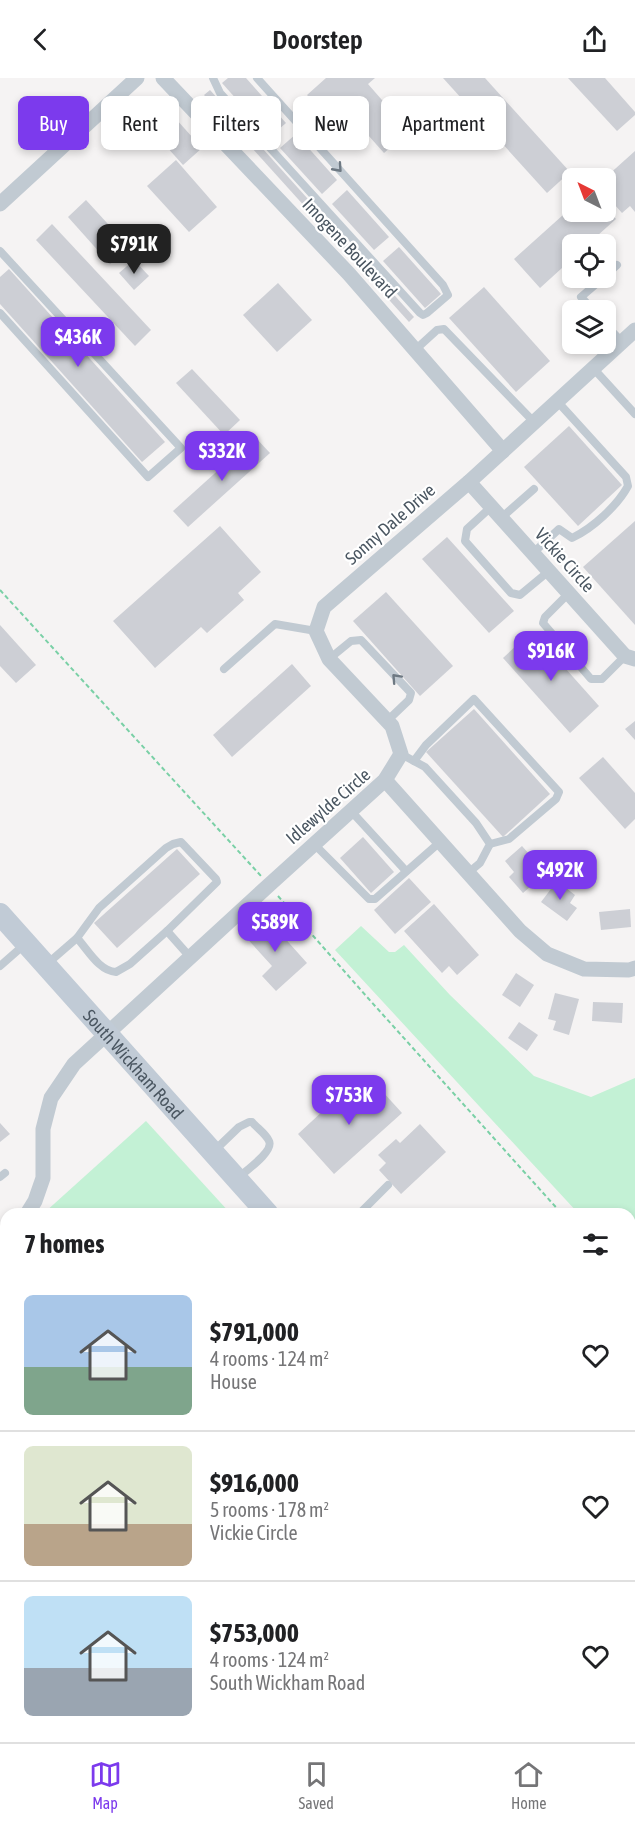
<!DOCTYPE html>
<html lang="en">
<head>
<meta charset="utf-8">
<style>
  body { margin:0; font-family:"Asap Condensed",sans-serif; background:#f6f6f6; color:#202124; height:100vh; display:flex; flex-direction:column; font-size:22px; white-space:nowrap }
  * { box-sizing:border-box; margin:0 }
  p { font-size:20px; color:#757577 }
  .icon { flex:none; width:33px; height:33px; fill:none; stroke:currentColor; stroke-width:2; stroke-linecap:round; stroke-linejoin:round }
  .map { position:relative; flex:1; overflow:hidden }
  .drawer { position:absolute; left:0px; top:1130px; width:636px; height:536px; display:flex; flex-direction:column; background:#fff; border-radius:18px 18px 0 0; box-shadow:0 3px 9px #0003 }
  .drawer>* { flex:none }
  .hud { position:absolute; left:18px; top:18px; width:600px; height:54px; display:flex; gap:12px }
  .needle { width:39px; rotate:318deg }
  .tools { position:absolute; left:562px; top:90px; display:grid; gap:12px }
  .tools a { display:grid; place-items:center; width:54px; height:54px; border-radius:9px; background:#fff; box-shadow:0 3px 9px #0003; font-size:30px }
  .price { position:absolute; translate:-50% -51px; padding:0 14px; border-radius:12px; background:#7c3aed; color:#fff; font-size:20px; line-height:39px; filter:drop-shadow(0 2px 3px #0008) }
  .price::after { content:''; position:absolute; left:50%; top:36px; width:18px; height:14px; margin-left:-9px; background:inherit; clip-path:polygon(0 0,100% 0,50% 100%) }
  .price.active { background:#222; color:#fff }
  ul { padding:0; list-style:none }
  li { display:flex; align-items:center; gap:18px; height:150px; padding:0 24px }
  li+li { border-top:2px solid #e0e0e0 }
  li span { display:grid; place-items:center; flex:none; width:168px; height:120px; border-radius:9px; color:#555 }
  li>.icon { margin-inline-start:auto }
  span .icon { width:72px; height:72px; fill:#fffc; stroke-width:1 }
  li b { font-size:26px }
  h2 { display:flex; justify-content:space-between; align-items:center; height:72px; padding:0 24px; font-size:26px }
  .chip { padding:0 21px; border-radius:9px; background:#fff; box-shadow:0 3px 9px #0003; font-size:21px; line-height:54px }
  .chip.active { background:#7c3aed; color:#fff }
  header { display:flex; justify-content:space-between; align-items:center; height:78px; padding:0 24px; background:#fff; font-size:27px; font-weight:600 }
  .tab-bar { display:flex; justify-content:space-around; align-items:center; height:84px; border-top:2px solid #e0e0e0; background:#fff; font-size:16px; color:#757577 }
  .tab-bar a { display:grid; justify-items:center; gap:3px }
  .tab-bar .active { color:#7c3aed }
  .map>svg:first-child { display:block }
  .green { fill:#c3f1d5 }
  .building { fill:#cdcfd5 }
  .lines { fill:none; stroke-linecap:round; stroke-linejoin:round }
  .path { stroke:#7ad0a6; stroke-width:2; stroke-dasharray:4.5 3; stroke-linecap:butt }
  .lane { stroke:#c1cad2; stroke-width:8 }
  .street { stroke:#c1cad2; stroke-width:15 }
  .secondary { stroke:#c1cbd6; stroke-width:22 }
  .oneway { stroke:#6e7983 }
  .labels { text-anchor:middle; dominant-baseline:central; stroke-width:4.5; stroke-linejoin:round; paint-order:stroke }
  .street-label { font-size:18px; fill:#4a5661; stroke:#fff }
</style>
</head>
<body>
<header><svg class="icon" aria-label="back" viewBox="0 0 24 24"><path d="M15 5l-7 7 7 7"/></svg>Doorstep<svg class="icon" aria-label="share" viewBox="0 0 24 24"><path d="M12 15V3M7 8l5-5 5 5M5 13v7h14v-7"/></svg></header>
<div class="map">
<svg width="635" height="1664" viewBox="0 0 635 1664">
  <rect width="100%" height="100%" fill="#f5f3f3"/>
  <g class="green">
    <polygon points="361,848 389,874 395,874 404,867 450,917 534,998 591,1019 635,1000 635,1194 630,1189 630,1136 578,1135 335,872"/>
    <polygon points="146,1043 230,1135 44,1135"/>
    <polygon points="6,1170 6,1250 0,1256 0,1176"/>
    <polygon points="0,1322 6,1330 6,1438 0,1432"/>
  </g>
  <g class="building">
    <polygon points="228,0 246,0 286,45 270,59 222,5"/>
    <polygon points="326,0 375,0 368,6 409,53 384,75 344,30 330,43 307,17"/>
    <polygon points="443,0 485,0 570,94 547,115"/>
    <polygon points="568,0 605,0 635,34 635,37 617,53"/>
    <polygon points="210,12 414,239 409,244 204,17"/>
    <polygon points="176,41 202,70 183,87 157,58"/>
    <polygon points="296,56 337,102 322,116 280,70"/>
    <polygon points="635,73 635,134 630,128 622,135 606,117 606,99"/>
    <polygon points="176,82 217,129 189,154 147,108"/>
    <polygon points="347,112 389,159 374,172 332,126"/>
    <polygon points="86,122 129,169 110,186 68,139"/>
    <polygon points="573,128 573,134 606,134 606,130 616,141 588,166 573,166 573,180 540,210 514,181"/>
    <polygon points="52,146 151,252 135,268 36,162"/>
    <polygon points="399,169 441,216 425,230 383,183"/>
    <polygon points="134,182 149,198 134,212 119,195"/>
    <polygon points="9,191 165,364 142,384 0,226 0,199"/>
    <polygon points="278,205 312,242 277,274 243,237"/>
    <polygon points="484,209 550,283 516,314 449,240"/>
    <polygon points="192,291 240,342 224,357 176,305"/>
    <polygon points="569,348 622,407 578,448 524,389"/>
    <polygon points="255,359 270,375 188,449 173,433"/>
    <polygon points="635,443 635,547 583,489"/>
    <polygon points="220,448 261,494 238,515 244,522 207,555 201,549 155,590 113,543"/>
    <polygon points="447,459 514,533 489,555 422,481"/>
    <polygon points="386,514 453,588 420,618 353,543"/>
    <polygon points="0,547 36,587 16,605 0,588"/>
    <polygon points="532,553 599,628 570,655 503,580"/>
    <polygon points="292,586 311,608 232,679 213,657"/>
    <polygon points="474,631 550,716 503,759 426,674"/>
    <polygon points="635,643 635,662 625,651"/>
    <polygon points="603,679 635,715 635,741 625,751 579,700"/>
    <polygon points="363,759 394,794 371,815 340,780"/>
    <polygon points="522,768 546,795 523,815 509,799 514,794 505,783"/>
    <polygon points="177,771 200,796 117,870 94,845"/>
    <polygon points="409,800 431,824 395,856 374,832"/>
    <polygon points="557,803 575,817 570,825 577,830 567,843 541,824"/>
    <polygon points="434,826 479,877 457,897 449,888 442,895 404,853"/>
    <polygon points="630,831 631,849 601,852 599,834"/>
    <polygon points="264,837 307,885 276,913 262,898 272,888 243,856"/>
    <polygon points="516,895 534,907 520,929 502,917"/>
    <polygon points="555,915 579,921 569,957 553,952 556,943 548,941"/>
    <polygon points="593,924 623,925 622,945 592,943"/>
    <polygon points="519,944 538,957 527,973 508,960"/>
    <polygon points="372,1002 402,1035 334,1096 298,1056 338,1019 345,1026"/>
    <polygon points="0,1045 10,1056 0,1064"/>
    <polygon points="420,1046 446,1074 401,1116 379,1092 386,1085 378,1077 396,1061 400,1065"/>
    <polygon points="630,1379 635,1385 635,1414 630,1418"/>
    <polygon points="490,1659 533,1659 537,1664 495,1664"/>
  </g>
  <g class="lines">
    <g class="path">
      <polyline points="0,512 261,798"/>
      <polyline points="278,818 367,919 562,1136"/>
      <polyline points="630,1209 635,1214"/>
    </g>
    <g class="lane">
      <polyline points="213,0 220,15 420,235 423,237 427,235 448,217 443,207 257,0"/>
      <polyline points="0,173 181,370 148,399 0,235"/>
      <polyline points="606,197 617,187"/>
      <polyline points="593,232 581,219 603,200"/>
      <polyline points="606,247 622,264"/>
      <polyline points="415,272 437,252 444,251 534,344"/>
      <polyline points="593,290 635,336"/>
      <polyline points="491,429 467,451 465,463 511,515 520,517 549,493"/>
      <polyline points="501,440 534,411"/>
      <path d="M533 475 559 451 572 460C593 450 617 428 628 408L626 399 557 323"/>
      <polyline points="569,515 545,539 543,545 591,601 602,601 625,578"/>
      <polyline points="329,581 351,563 361,562 411,615 409,622 387,643"/>
      <polyline points="224,591 275,546 316,553"/>
      <polyline points="401,676 425,689 476,745 490,766 480,785 468,795"/>
      <polyline points="414,683 426,667 474,621 559,714 556,721 509,761 490,766"/>
      <polyline points="351,733 406,793"/>
      <polyline points="314,766 369,821 375,821 440,764"/>
      <polyline points="77,860 99,830 166,770 173,766 181,764 216,801 217,804 167,853"/>
      <path d="M47 886 77 860C88 872 99 893 116 894L130 886 167 853 190 879"/>
      <polyline points="0,888 24,867"/>
      <path d="M214 1073 239 1049 249 1044H252C257 1050 266 1056 269 1063 274 1073 247 1092 239 1099"/>
      <polyline points="0,1099 5,1095"/>
      <polyline points="359,1136 388,1107"/>
      <polyline points="0,1453 6,1466"/>
      <polyline points="630,1641 635,1637"/>
      <polyline points="545,1659 549,1664"/>
      <polyline points="604,1664 610,1659"/>
    </g>
    <g class="street">
      <polyline points="163,0 349,196 503,373"/>
      <polyline points="0,126 137,0"/>
      <polyline points="469,404 625,578 635,581"/>
      <polyline points="385,702 520,853 547,876 584,891 629,892 635,890"/>
      <polyline points="27,1136 35,1123 43,1100 43,1051 51,1020 74,986 269,807 385,702 401,676 392,648 329,581 316,553 324,529 469,404 635,252"/>
      <polyline points="0,1166 6,1160"/>
      <polyline points="215,1659 219,1664"/>
      <polyline points="95,1664 100,1659"/>
    </g>
    <g class="secondary">
      <path id="s1" d="M0 836 268 1136"/>
      <polyline points="630,1537 635,1543"/>
    </g>
  </g>
  <defs><path id="oneway-chevron" d="M-2-3.5L2.5 0L-2 3.5" fill="none" stroke-width="1.6" stroke-linecap="round" stroke-linejoin="round" transform="scale(1.5)"/></defs>
  <g class="oneway">
    <use href="#oneway-chevron" transform="translate(338 90) rotate(48)"/>
    <use href="#oneway-chevron" transform="translate(396 600) rotate(-133)"/>
  </g>
  <g class="labels">
    <g class="street-label">
      <text transform="translate(350 170) rotate(47)">Imogene Boulevard</text>
      <text transform="translate(390 446) rotate(-41)">Sonny Dale Drive</text>
      <text transform="translate(565 482) rotate(48)">Vickie Circle</text>
      <text transform="translate(328 728) rotate(-41)">Idlewylde Circle</text>
      <text stroke="none"><textPath href="#s1" startOffset="201">South Wickham Road</textPath></text>
    </g>
  </g>
</svg>
<div class="tools">
<a><svg class="needle" viewBox="-14 -14 28 28"><path d="M0-13l5 13h-10z" fill="#e53935"/><path d="M0 13l5-13h-10z" fill="#757577"/></svg></a>
<a><svg class="icon" aria-label="locate" viewBox="0 0 24 24"><circle cx="12" cy="12" r="6"/><path d="M12 2v4M12 18v4M2 12h4M18 12h4"/></svg></a>
<a><svg class="icon" aria-label="layers" viewBox="0 0 24 24"><path d="M12 4l9 5-9 5-9-5zM3 14l9 5 9-5"/></svg></a>
</div>
<b class="price active" style="left:134px;top:197px">$791K</b>
<b class="price" style="left:78px;top:290px">$436K</b>
<b class="price" style="left:222px;top:404px">$332K</b>
<b class="price" style="left:551px;top:604px">$916K</b>
<b class="price" style="left:560px;top:823px">$492K</b>
<b class="price" style="left:275px;top:875px">$589K</b>
<b class="price" style="left:349px;top:1048px">$753K</b>
<div class="hud">
<a class="chip active">Buy</a>
<a class="chip">Rent</a>
<a class="chip">Filters</a>
<a class="chip">New</a>
<a class="chip">Apartment</a>
</div>
<section class="drawer">
<h2>7 homes<svg class="icon" aria-label="filters" viewBox="0 0 24 24"><path d="M4 7h16M4 17h16"/><circle cx="9" cy="7" r="2"/><circle cx="15" cy="17" r="2"/></svg></h2>
<ul>
<li><span style="background:linear-gradient(#a9c7e8 60%,#7fa58c 0)"><svg class="icon" aria-label="home" viewBox="0 0 24 24"><path d="M3 11l9-7 9 7M6 9v11h12V9"/></svg></span><div><b>$791,000</b><p>4 rooms · 124 m²</p><p>House</p></div><svg class="icon" aria-label="heart" viewBox="0 0 24 24"><path d="M12 20l-8-8c-3-5 5-10 8-4 3-6 11-1 8 4z"/></svg></li>
<li><span style="background:linear-gradient(#dfe7d0 65%,#b9a48a 0)"><svg class="icon" aria-label="home" viewBox="0 0 24 24"><path d="M3 11l9-7 9 7M6 9v11h12V9"/></svg></span><div><b>$916,000</b><p>5 rooms · 178 m²</p><p>Vickie Circle</p></div><svg class="icon" aria-label="heart" viewBox="0 0 24 24"><path d="M12 20l-8-8c-3-5 5-10 8-4 3-6 11-1 8 4z"/></svg></li>
<li><span style="background:linear-gradient(#bfe0f5 60%,#9aa5b1 0)"><svg class="icon" aria-label="home" viewBox="0 0 24 24"><path d="M3 11l9-7 9 7M6 9v11h12V9"/></svg></span><div><b>$753,000</b><p>4 rooms · 124 m²</p><p>South Wickham Road</p></div><svg class="icon" aria-label="heart" viewBox="0 0 24 24"><path d="M12 20l-8-8c-3-5 5-10 8-4 3-6 11-1 8 4z"/></svg></li>
</ul>
</section>
</div>
<nav class="tab-bar">
<a class="active"><svg class="icon" aria-label="map" viewBox="0 0 24 24"><path d="M3 6l6-2 6 2 6-2v14l-6 2-6-2-6 2zM9 4v14M15 6v14"/></svg>Map</a>
<a><svg class="icon" aria-label="saved" viewBox="0 0 24 24"><path d="M7 4h10v16l-5-4-5 4z"/></svg>Saved</a>
<a><svg class="icon" aria-label="home" viewBox="0 0 24 24"><path d="M3 11l9-7 9 7M6 9v11h12V9"/></svg>Home</a>
</nav>
</body>
</html>
